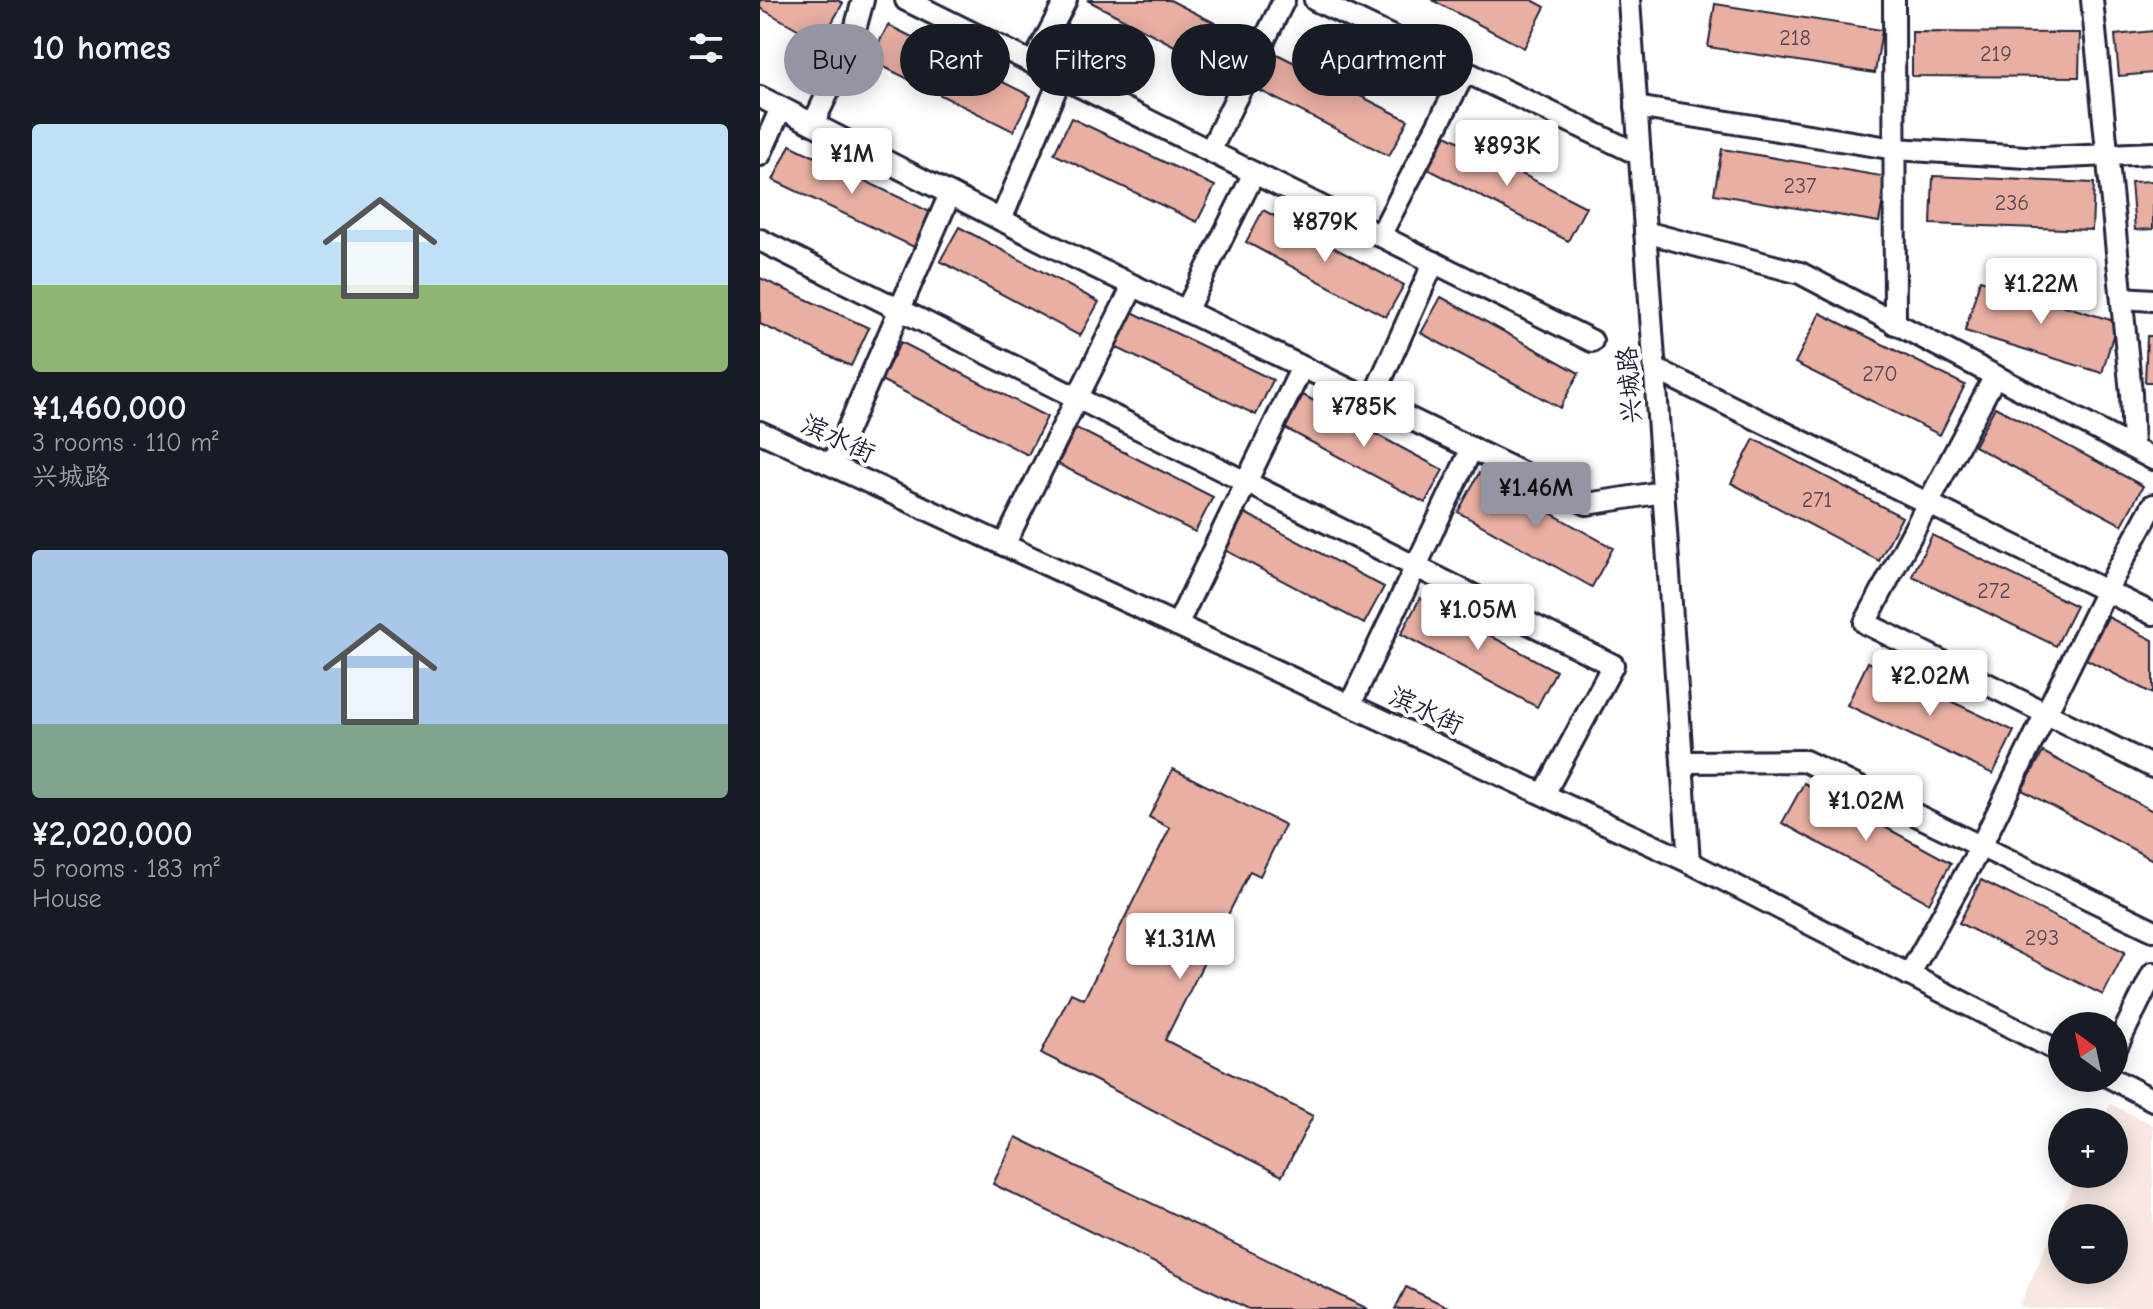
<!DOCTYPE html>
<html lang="en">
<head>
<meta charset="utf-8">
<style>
  body { margin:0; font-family:"Comic Neue","LXGW WenKai TC",sans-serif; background:#20242c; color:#f1f3f6; height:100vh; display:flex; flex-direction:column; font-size:30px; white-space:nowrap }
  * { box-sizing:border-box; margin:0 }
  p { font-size:26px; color:#9ea1a6 }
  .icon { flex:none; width:44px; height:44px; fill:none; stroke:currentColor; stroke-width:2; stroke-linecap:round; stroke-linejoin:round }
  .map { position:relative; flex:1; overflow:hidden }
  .side { display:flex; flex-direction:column; background:#171b24; width:760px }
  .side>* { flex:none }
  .hud { position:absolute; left:24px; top:24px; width:760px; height:72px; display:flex; gap:16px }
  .needle { width:52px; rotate:327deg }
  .fabs { position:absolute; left:1288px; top:1012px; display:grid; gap:16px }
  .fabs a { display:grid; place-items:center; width:80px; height:80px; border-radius:50%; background:#171b24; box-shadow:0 4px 20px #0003; font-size:40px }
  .price { position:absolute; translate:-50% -68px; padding:0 18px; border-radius:8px; background:#fff; color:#222; font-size:26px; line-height:52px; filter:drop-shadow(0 2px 4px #0008) }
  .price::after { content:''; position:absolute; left:50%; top:48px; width:24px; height:18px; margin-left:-12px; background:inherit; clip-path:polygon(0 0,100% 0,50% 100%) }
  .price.current { background:#9495a2; color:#111 }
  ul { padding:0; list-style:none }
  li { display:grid; align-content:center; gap:16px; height:424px; padding:0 32px }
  li span { display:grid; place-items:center; height:248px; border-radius:8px; color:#555 }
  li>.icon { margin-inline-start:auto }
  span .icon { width:144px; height:144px; fill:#fffc; stroke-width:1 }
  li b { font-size:34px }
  h2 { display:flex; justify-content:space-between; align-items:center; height:96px; padding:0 32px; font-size:34px }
  .tag { padding:0 28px; border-radius:36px; background:#171b24; box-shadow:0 4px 20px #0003; font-size:28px; line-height:72px }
  .tag.current { background:#9495a2; color:#111 }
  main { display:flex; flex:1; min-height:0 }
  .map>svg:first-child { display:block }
  .built { fill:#f8e7e3; fill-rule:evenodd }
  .building { fill:#e8afa2; stroke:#22223b; stroke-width:2 }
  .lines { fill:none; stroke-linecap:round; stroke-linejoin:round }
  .minor-casing { stroke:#22223b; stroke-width:26 }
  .minor { stroke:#fff; stroke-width:20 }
  .labels { text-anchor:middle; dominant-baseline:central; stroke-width:8; stroke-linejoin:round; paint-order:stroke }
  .number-label { font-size:22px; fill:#544555 }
  .street-label { font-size:26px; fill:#22223b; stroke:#fff }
</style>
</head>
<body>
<main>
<section class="side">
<h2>10 homes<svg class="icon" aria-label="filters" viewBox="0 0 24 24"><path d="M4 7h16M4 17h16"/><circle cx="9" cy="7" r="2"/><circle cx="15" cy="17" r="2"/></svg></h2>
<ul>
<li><span style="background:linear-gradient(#bfe0f5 65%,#8fb573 0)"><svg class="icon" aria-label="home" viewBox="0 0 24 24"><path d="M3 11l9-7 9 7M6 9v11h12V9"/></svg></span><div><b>¥1,460,000</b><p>3 rooms · 110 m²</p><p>兴城路</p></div></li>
<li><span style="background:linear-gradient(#a9c7e8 70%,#7fa58c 0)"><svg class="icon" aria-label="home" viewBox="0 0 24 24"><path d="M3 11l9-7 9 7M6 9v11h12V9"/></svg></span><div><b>¥2,020,000</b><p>5 rooms · 183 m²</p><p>House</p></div></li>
</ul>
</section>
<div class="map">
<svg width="1393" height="1309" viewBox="0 0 1393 1309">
  <rect width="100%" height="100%" fill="#fff"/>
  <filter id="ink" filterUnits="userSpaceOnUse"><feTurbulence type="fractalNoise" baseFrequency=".0125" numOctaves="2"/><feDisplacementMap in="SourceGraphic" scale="16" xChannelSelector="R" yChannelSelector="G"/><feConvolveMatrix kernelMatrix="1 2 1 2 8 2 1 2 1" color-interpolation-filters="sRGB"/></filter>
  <g filter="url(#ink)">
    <path class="built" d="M1350 1104 1393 1125V1308L1267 1309 1260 1305 1318 1174H1354V1122H1342ZM1302 1218H1354V1270H1302Z"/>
    <g class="building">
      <polygon points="0,0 77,0 83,3 61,42 0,8"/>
      <polygon points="327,0 410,0 482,37 464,72"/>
      <polygon points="672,0 772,0 785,7 764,48"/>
      <polygon points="955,4 1122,30 1115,73 948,47"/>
      <polygon points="128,25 271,96 253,131 110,60"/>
      <polygon points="1393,31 1393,73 1359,76 1355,35"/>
      <polygon points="1152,32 1320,33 1319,77 1152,76"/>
      <polygon points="509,50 648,120 629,156 491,86"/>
      <polygon points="311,118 455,186 437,222 294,154"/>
      <polygon points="686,135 826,207 808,241 668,169"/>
      <polygon points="30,145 170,212 154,247 13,180"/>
      <polygon points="962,149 1127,177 1119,222 954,194"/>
      <polygon points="1173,176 1334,183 1332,230 1171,224"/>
      <polygon points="1393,181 1393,229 1375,230 1371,182"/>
      <polygon points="503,210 644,285 626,317 486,242"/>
      <polygon points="199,227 339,302 320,336 180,261"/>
      <polygon points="0,278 109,328 91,366 0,324"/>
      <polygon points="1220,280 1357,322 1342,373 1205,331"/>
      <polygon points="681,297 819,373 800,408 661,333"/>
      <polygon points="370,311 513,380 496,415 353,346"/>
      <polygon points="1060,313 1205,385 1180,435 1035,363"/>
      <polygon points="1387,336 1393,336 1393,382 1385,382"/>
      <polygon points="141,342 287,417 268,455 121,380"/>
      <polygon points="543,395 683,470 665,503 525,428"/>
      <polygon points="1235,407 1383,486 1362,525 1214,446"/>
      <polygon points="316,428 453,497 435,532 298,464"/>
      <polygon points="994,439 1142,517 1119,561 971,483"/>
      <polygon points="719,473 853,548 832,587 698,512"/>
      <polygon points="485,513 624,587 604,624 465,550"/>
      <polygon points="1172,535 1316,606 1296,646 1152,576"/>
      <polygon points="660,598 796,671 777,707 641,634"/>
      <polygon points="1348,617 1393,640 1393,694 1326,659"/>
      <polygon points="1108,662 1254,731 1233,774 1087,705"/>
      <polygon points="1283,752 1393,811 1393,860 1262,790"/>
      <polygon points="413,769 525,825 500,876 490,871 405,1040 553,1116 522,1176 281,1053 311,993 324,999 410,828 389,817"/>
      <polygon points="1044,783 1191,863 1169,903 1022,823"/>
      <polygon points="1221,880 1365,952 1343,995 1199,923"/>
      <polygon points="256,1137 608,1309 489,1309 233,1184"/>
      <polygon points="646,1287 692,1309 635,1309"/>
    </g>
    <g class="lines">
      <defs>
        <g id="minor">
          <polyline points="146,0 832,341"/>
          <polyline points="555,0 880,155"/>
          <polyline points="869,0 929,862"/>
          <polyline points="1134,0 1135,324"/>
          <polyline points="1332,0 1371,393 1373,448"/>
          <polyline points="273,63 306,0"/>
          <polyline points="0,97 312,256 827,504 903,492"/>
          <polyline points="876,107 1135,149 1283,158 1393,153"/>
          <polyline points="53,124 91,44 103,0"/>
          <polyline points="450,151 524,0"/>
          <polyline points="0,155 21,108"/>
          <polyline points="241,220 301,77"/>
          <polyline points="885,232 1040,273 1393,459"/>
          <polyline points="620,236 705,72"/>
          <polyline points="0,240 853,665 784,794"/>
          <polyline points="1362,298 1393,300"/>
          <polyline points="426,311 494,173"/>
          <polyline points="895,369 1393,614"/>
          <polyline points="1235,376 1105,623 1393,767"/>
          <polyline points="612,400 674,262"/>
          <polyline points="0,432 929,862 1302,1053"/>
          <polyline points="72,465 190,194"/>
          <polyline points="244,545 373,286"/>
          <polyline points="417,625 542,367"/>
          <polyline points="590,705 712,448"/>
          <polyline points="922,762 1045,761 1393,930"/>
          <polyline points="1149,975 1221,846 1346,591 1393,505"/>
          <polyline points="1354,1052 1393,973"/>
          <polyline points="1351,1078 1393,1100"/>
        </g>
      </defs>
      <use href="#minor" class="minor-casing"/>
      <use href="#minor" class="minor"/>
    </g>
  </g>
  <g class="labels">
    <g class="number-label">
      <text x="1035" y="38">218</text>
      <text x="1236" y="54">219</text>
      <text x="1040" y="186">237</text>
      <text x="1252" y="203">236</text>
      <text x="1120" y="374">270</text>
      <text x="1057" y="500">271</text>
      <text x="1234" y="591">272</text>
      <text x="1282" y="938">293</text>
    </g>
    <g class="street-label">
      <text transform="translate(870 385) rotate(-94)">兴城路</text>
      <text transform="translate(78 439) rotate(25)">滨水街</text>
      <text transform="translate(666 711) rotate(25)">滨水街</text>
    </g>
  </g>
</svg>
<div class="fabs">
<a><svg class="needle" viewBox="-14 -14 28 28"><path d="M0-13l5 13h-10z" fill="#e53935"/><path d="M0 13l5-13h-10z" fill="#9ea1a6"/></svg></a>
<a>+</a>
<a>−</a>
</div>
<b class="price" style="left:747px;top:188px">¥893K</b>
<b class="price" style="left:92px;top:196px">¥1M</b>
<b class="price" style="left:565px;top:264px">¥879K</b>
<b class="price" style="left:1281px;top:326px">¥1.22M</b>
<b class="price" style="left:604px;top:449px">¥785K</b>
<b class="price current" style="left:776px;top:530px">¥1.46M</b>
<b class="price" style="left:718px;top:652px">¥1.05M</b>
<b class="price" style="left:1170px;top:718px">¥2.02M</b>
<b class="price" style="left:1106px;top:843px">¥1.02M</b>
<b class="price" style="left:420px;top:981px">¥1.31M</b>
<div class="hud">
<a class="tag current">Buy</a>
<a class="tag">Rent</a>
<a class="tag">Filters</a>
<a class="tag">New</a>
<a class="tag">Apartment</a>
</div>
</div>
</main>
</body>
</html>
